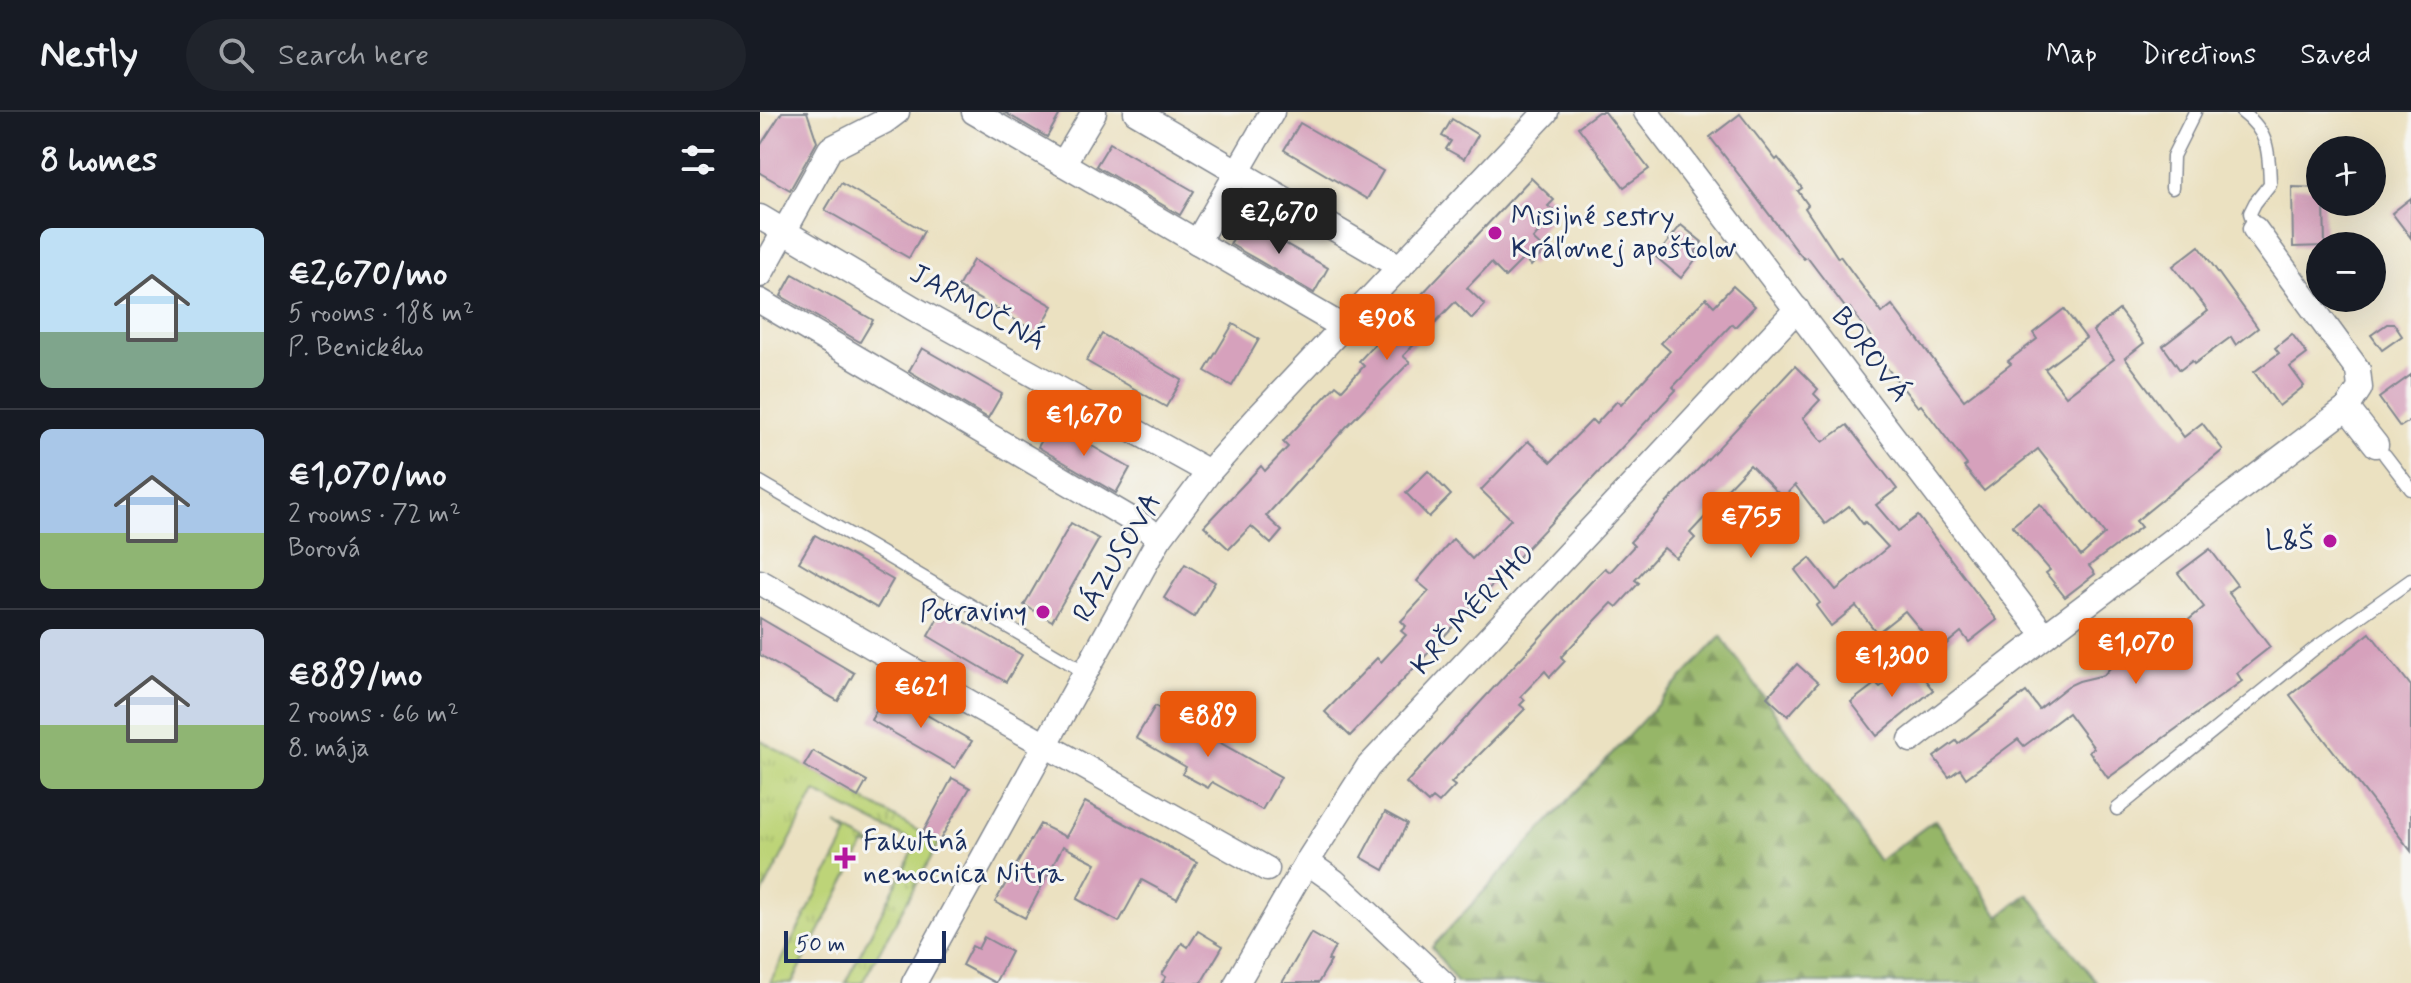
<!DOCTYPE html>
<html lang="en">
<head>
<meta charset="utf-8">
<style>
  body { margin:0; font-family:Mynerve,sans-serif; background:#20242c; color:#f1f3f6; height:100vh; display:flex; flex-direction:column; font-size:30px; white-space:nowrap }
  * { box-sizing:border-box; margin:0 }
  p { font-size:26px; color:#9ea1a6 }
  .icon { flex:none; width:44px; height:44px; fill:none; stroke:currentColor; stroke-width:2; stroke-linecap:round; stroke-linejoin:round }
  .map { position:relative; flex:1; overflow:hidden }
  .side { display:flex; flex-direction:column; background:#171b24; width:760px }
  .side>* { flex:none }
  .controls { position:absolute; left:1546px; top:24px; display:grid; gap:16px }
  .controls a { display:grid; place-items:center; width:80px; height:80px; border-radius:50%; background:#171b24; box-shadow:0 8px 32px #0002; font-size:40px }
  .scale { position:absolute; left:24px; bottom:20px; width:162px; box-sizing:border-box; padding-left:8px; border:4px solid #1b2f5e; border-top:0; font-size:22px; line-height:28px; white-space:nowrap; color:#1b2f5e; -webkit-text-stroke:6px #f6f6f2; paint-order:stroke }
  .price { position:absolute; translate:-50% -68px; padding:0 18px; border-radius:8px; background:#ea580c; color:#fff; font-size:26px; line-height:52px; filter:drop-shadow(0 2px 4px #0008) }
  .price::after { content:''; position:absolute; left:50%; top:48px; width:24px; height:18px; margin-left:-12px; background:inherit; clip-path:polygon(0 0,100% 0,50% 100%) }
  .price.active { background:#222; color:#fff }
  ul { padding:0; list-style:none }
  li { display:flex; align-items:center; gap:24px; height:200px; padding:0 40px }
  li+li { border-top:2px solid #363941 }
  li span { display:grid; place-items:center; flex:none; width:224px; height:160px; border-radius:12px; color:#555 }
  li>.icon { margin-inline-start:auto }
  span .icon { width:96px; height:96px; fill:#fffc; stroke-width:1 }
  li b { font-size:34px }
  h2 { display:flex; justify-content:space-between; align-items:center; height:96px; padding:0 40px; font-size:34px }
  header { display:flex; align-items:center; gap:48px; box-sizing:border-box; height:112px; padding:0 40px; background:#171b24; border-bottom:2px solid #363941 }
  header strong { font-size:38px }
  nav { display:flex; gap:44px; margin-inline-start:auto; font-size:28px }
  .search { width:560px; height:72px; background:#20242c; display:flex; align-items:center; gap:20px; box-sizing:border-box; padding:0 28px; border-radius:44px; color:#9ea1a6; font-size:30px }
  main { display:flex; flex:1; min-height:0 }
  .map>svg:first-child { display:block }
  .grass { fill:url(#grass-tufts); stroke:#6c826b; stroke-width:2 }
  .forest { fill:url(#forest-firs); stroke:#587263; stroke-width:2 }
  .building { fill:#d6a1bc }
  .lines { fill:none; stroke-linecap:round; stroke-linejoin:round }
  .service-casing { stroke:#838890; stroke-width:15 }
  .minor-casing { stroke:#838890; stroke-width:27 }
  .service { stroke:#fff; stroke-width:12 }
  .minor { stroke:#fff; stroke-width:24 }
  .poi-dot { fill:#b5179e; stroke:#f6f6f2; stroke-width:3 }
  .labels { text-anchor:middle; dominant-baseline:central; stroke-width:6; stroke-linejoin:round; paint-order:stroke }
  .poi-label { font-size:28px; fill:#1b2f5e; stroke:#f6f6f2; text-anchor:start }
  .street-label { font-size:28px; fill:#1b2f5e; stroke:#f6f6f2 }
</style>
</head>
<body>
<header>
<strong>Nestly</strong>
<div class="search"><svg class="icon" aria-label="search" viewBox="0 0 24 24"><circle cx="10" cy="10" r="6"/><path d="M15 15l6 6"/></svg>Search here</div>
<nav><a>Map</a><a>Directions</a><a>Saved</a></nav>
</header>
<main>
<section class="side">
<h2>8 homes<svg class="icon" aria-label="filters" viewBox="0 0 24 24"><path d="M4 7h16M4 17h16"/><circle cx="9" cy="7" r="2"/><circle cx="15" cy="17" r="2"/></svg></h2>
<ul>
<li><span style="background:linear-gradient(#bfe0f5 65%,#7fa58c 0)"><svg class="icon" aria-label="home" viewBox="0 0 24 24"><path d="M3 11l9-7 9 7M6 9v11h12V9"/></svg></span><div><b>€2,670/mo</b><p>5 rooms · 188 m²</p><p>P. Benického</p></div></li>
<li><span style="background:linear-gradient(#a9c7e8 65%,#8fb573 0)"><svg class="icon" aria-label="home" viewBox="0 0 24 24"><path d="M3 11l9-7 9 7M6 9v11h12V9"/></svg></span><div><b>€1,070/mo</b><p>2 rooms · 72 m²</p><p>Borová</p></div></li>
<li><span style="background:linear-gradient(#c9d6e8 60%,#8fb573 0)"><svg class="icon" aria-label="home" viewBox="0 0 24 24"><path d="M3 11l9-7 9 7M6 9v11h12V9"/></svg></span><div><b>€889/mo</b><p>2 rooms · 66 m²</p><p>8. mája</p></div></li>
</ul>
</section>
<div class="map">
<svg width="1651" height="871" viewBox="0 0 1651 871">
  <defs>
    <pattern id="grass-tufts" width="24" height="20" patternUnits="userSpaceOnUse" patternTransform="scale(2)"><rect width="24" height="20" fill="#bdd478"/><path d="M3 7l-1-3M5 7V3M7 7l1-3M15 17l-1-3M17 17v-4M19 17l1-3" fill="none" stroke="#a2b66a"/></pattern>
    <pattern id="forest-firs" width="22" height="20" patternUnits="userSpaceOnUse" patternTransform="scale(2)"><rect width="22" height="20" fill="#96b668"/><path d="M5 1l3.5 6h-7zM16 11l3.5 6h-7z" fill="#7a9459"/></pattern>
  </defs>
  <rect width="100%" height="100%" fill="#f6f6f2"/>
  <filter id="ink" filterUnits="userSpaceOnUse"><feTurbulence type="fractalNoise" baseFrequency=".0125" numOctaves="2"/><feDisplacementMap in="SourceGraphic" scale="16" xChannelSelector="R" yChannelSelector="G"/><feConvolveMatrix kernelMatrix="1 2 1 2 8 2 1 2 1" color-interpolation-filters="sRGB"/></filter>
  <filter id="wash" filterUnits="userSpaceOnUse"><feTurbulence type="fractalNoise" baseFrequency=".006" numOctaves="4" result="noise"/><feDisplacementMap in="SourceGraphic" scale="32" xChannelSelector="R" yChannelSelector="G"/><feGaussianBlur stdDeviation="1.8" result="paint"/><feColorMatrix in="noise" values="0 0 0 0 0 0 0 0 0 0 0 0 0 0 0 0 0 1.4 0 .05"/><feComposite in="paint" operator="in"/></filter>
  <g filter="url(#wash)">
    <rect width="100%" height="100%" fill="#ebe1c1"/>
    <g class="grass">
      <polygon points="0,628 179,731 102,871 85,871 157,732 55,680 0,786"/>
      <polygon points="76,713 119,736 118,738 105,732 32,871 10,871 88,722"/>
    </g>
    <polygon class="forest" points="961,524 1119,749 1175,708 1239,804 1268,782 1337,871 697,871 672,835"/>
    <g id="blocks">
      <g class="building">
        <polygon points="22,0 47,0 57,30 30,78 0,61 0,34"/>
        <polygon points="244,0 301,0 287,25"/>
        <polygon points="838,0 845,0 889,57 864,75 818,15"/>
        <polygon points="980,2 1016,48 1018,46 1042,76 1038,79 1048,93 1045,96 1078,146 1080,144 1122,201 1132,193 1204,288 1251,252 1248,249 1277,227 1273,221 1304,197 1326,226 1285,257 1306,284 1354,247 1333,219 1359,198 1384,231 1365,246 1424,325 1442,311 1463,338 1376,409 1381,415 1329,454 1335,462 1305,485 1286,461 1290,458 1252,414 1280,392 1321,444 1345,422 1278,337 1224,379 1204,355 1207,353 1161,293 1158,295 1109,233 1114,229 1090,196 1087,198 1047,145 1044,147 1038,140 950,25"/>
        <polygon points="692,7 718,23 704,47 686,37 691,29 682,24"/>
        <polygon points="540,11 623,59 607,87 524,38"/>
        <polygon points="350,31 434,79 420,103 336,54"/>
        <polygon points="771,66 794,88 788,94 796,101 773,127 785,138 771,154 764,146 745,165 731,151 707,176 725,193 712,207 695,190 643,244 650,250 587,314 506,404 522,419 511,432 491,414 469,437 444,414 501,354 505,359 528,335 523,330 576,273 582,278 604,254 599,249"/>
        <polygon points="81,71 164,119 149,146 65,98"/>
        <polygon points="1532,75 1560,76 1560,90 1564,90 1565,134 1533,135"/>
        <polygon points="1651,86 1651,126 1632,101"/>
        <polygon points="484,108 568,156 554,181 470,132"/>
        <polygon points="921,113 942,130 935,140 939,143 921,166 896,145"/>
        <polygon points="1439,134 1498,216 1476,233 1471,225 1434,252 1432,249 1420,258 1403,234 1448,199 1413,154"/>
        <polygon points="213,148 293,194 278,221 198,175"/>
        <polygon points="33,162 113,208 100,230 21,184"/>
        <polygon points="973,174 995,194 975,215 972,212 913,275 916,278 590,624 565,600 617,546 621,550 646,523 641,519 646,514 641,509 669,479 657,469 693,427 712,447 751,407 721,378 768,329 791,350 832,308 836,312 857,289 861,293 910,239 901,231 946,186 954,194"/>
        <polygon points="473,212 499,227 472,274 445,259"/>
        <polygon points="1627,212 1634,212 1642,224 1622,238 1611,223"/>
        <polygon points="342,222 422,268 406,295 326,249"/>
        <polygon points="1532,222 1547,242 1530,255 1544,274 1519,294 1494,260 1519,241 1515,236"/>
        <polygon points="162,236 242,282 228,306 149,259"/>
        <polygon points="1035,254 1058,277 1054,282 1060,288 1043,306 1063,330 1087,313 1137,377 1116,393 1138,419 1158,404 1237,508 1209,530 1201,520 1178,539 1145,499 1117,521 1096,494 1071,514 1056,494 1060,491 1035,458 1050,446 1076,478 1128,435 1105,410 1103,412 1089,394 1065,412 1035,373 1023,386 990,353 958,386 961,388 930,421 935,426 916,446 904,436 875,468 879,471 857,495 852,491 801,545 805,549 790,565 785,559 761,584 765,588 760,593 765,597 691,671 695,674 679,691 673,686 668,691 646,671 830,471 845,456 850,460 874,434 870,430"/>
        <polygon points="1651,263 1651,308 1640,315 1619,286"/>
        <polygon points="292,311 370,356 356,381 278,335"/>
        <polygon points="668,359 691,383 669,405 646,381"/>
        <polygon points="311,411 339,427 292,509 264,493"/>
        <polygon points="55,423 133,468 117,496 39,450"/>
        <polygon points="1450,437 1477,473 1468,480 1510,535 1477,561 1482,569 1348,666 1329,639 1334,636 1308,601 1264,634 1258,627 1206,666 1200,657 1189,665 1174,645 1196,629 1198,632 1266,580 1279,597 1308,574 1319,569 1344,563 1356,549 1367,544 1384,545 1444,495 1418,461"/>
        <polygon points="425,452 455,470 434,505 404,486"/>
        <polygon points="183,497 262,543 246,570 168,524"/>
        <polygon points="0,506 94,561 78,589 0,543"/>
        <polygon points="1610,521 1651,574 1651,739 1530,583"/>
        <polygon points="1152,551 1173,578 1117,624 1091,590 1116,571 1120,575"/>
        <polygon points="1037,552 1058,571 1028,604 1007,585"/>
        <polygon points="127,580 212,629 195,656 111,608"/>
        <polygon points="395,594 521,665 502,698 452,670 448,676 422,662 426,655 376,626"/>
        <polygon points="53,639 107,669 98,685 44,654"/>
        <polygon points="192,666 210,676 178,731 162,722"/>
        <polygon points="325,690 437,750 417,787 382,768 359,810 317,787 336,751 303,734 265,806 235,790 280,712 306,725"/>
        <polygon points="625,700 647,712 624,758 601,745"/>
        <polygon points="438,819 463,834 441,871 402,871 406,865 402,862 422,831 428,835"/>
        <polygon points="551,821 575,835 568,848 571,849 558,871 522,871"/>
        <polygon points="224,825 251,840 235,871 202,853 212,834 218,837"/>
      </g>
    </g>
  </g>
  <g filter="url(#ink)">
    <use href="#blocks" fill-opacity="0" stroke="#838890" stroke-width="2"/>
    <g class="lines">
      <defs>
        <g id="service">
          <path d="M1482 0C1509 20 1509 41 1510 72L1495 91 1490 101 1495 117"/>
          <polyline points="1412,76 1413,44 1435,0"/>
          <polyline points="1625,343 1651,377"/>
          <polyline points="0,370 325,560"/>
          <polyline points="1357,697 1554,537 1651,468"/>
        </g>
        <g id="minor">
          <polyline points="214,0 583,215"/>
          <polyline points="376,0 640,155"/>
          <polyline points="886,0 1285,524 1151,628"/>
          <polyline points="303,52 334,0"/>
          <polyline points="0,105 153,196 449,360"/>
          <polyline points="437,130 512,0"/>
          <polyline points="0,163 70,37 125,9 137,0"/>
          <polyline points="0,189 386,416 399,427"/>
          <polyline points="1587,296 1616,333"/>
          <polyline points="0,470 212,592 507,757"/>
          <polyline points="1285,524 1587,296 1600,276 1598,258 1495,117"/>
          <polyline points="547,750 574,769 683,871"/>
          <polyline points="154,871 399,427 449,360 499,304 786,0"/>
          <polyline points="477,871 547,750 608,655 1037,197"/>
        </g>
      </defs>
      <use href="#service" class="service-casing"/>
      <use href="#minor" class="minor-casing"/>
      <use href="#service" class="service"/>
      <use href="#minor" class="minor"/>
    </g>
  </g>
  <g class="poi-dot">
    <circle cx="735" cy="121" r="8"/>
    <circle cx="1570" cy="429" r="8"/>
    <circle cx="283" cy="500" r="8"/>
    <path d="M81 734h8v8h8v8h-8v8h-8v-8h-8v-8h8z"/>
  </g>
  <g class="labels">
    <g class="poi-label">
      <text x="751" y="105">Misijné sestry<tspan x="751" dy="32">Kráľovnej apoštolov</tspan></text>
      <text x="1554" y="429" text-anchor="end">L&amp;Š</text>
      <text x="267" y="500" text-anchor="end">Potraviny</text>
      <text x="103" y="730">Fakultná<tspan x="103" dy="32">nemocnica Nitra</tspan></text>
    </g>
    <g class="street-label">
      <text transform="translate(217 196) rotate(29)">JARMOČNÁ</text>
      <text transform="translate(1110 243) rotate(53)">BOROVÁ</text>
      <text transform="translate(358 446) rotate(-59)">RÁZUSOVA</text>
      <text transform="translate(714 498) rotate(-47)">KRČMÉRYHO</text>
    </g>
  </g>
</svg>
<div class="controls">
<a>+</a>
<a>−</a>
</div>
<div class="scale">50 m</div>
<b class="price active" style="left:519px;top:144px">€2,670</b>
<b class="price" style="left:627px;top:250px">€908</b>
<b class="price" style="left:324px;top:346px">€1,670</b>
<b class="price" style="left:991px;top:448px">€755</b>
<b class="price" style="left:1376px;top:574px">€1,070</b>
<b class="price" style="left:1132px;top:587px">€1,300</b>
<b class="price" style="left:161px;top:618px">€621</b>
<b class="price" style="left:448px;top:647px">€889</b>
</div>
</main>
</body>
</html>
